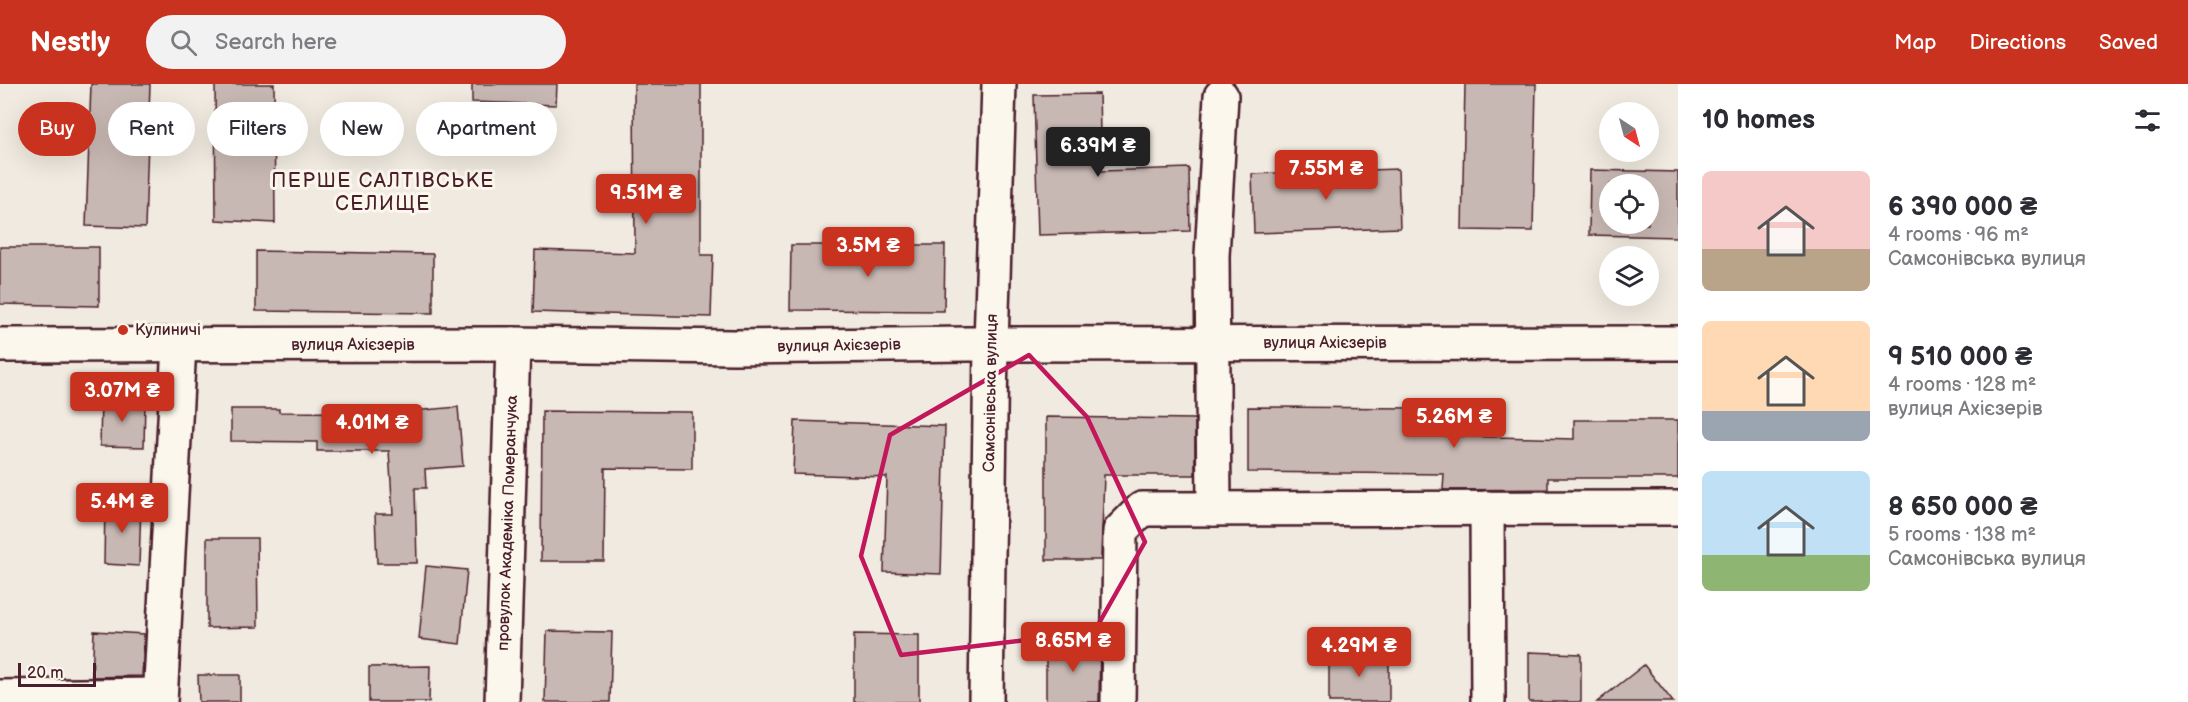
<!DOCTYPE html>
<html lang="en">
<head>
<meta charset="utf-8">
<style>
  body { margin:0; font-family:"Balsamiq Sans",sans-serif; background:#f2f2f3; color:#2b2b33; height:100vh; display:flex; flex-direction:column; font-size:22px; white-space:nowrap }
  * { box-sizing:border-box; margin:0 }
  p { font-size:20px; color:#7c7c81 }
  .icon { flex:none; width:33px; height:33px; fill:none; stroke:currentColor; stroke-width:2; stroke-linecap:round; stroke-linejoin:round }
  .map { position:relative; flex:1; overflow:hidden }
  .side { display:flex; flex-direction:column; background:#fff; width:510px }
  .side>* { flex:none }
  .hud { position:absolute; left:18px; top:18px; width:570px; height:54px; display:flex; gap:12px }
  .needle { width:39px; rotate:144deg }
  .fabs { position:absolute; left:1599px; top:18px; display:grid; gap:12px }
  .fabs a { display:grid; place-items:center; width:60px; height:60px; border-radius:50%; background:#fff; box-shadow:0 6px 24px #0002; font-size:30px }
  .scale { position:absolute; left:18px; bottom:15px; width:78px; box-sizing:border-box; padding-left:6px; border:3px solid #4a1f2b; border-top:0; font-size:16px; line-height:21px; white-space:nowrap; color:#4a1f2b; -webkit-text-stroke:4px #fbf7ec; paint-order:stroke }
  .price { position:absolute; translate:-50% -51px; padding:0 14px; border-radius:6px; background:#c8321e; color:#fff; font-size:20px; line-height:39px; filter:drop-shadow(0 2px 3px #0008) }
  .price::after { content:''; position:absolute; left:50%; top:36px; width:18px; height:14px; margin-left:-9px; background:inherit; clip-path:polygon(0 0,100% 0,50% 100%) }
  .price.selected { background:#222; color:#fff }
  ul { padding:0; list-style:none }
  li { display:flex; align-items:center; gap:18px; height:150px; padding:0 24px }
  li span { display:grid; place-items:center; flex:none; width:168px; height:120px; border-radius:9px; color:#555 }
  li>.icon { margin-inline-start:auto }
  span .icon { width:72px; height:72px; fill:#fffc; stroke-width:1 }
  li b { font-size:26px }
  h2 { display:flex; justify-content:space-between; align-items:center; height:72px; padding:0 24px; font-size:26px }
  .pill { padding:0 21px; border-radius:27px; background:#fff; box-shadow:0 6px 24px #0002; font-size:21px; line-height:54px }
  .pill.selected { background:#c8321e; color:#fff }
  header { display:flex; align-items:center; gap:36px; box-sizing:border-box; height:84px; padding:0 30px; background:#c8321e; color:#fff }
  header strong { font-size:28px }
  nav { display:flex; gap:33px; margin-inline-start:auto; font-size:21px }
  .search { width:420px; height:54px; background:#f2f2f3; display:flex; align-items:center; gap:15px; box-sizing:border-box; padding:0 21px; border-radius:33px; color:#7c7c81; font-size:22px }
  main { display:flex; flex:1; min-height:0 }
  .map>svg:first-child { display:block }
  .building { fill:#c8b8b3; stroke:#4a1f2b; stroke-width:1.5; fill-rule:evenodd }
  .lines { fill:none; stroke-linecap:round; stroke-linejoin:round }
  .minor-casing { stroke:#4a1f2b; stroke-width:38 }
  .major-casing { stroke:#4a1f2b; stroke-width:38 }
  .minor { stroke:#fbf7ec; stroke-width:33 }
  .major { stroke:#fbf7ec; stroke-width:33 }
  .marked { fill:none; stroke:#c2185b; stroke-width:4.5; stroke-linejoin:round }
  .poi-dot { fill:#c8321e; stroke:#fbf7ec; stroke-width:2 }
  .labels { text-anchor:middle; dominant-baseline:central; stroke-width:6; stroke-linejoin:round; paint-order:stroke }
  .poi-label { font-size:16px; fill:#4a1f2b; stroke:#fbf7ec; text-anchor:start }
  .street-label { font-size:16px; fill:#4a1f2b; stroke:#fbf7ec }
  .quarter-label { font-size:20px; letter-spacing:1.5px; fill:#4a1f2b; stroke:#fbf7ec }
</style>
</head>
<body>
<header>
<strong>Nestly</strong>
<div class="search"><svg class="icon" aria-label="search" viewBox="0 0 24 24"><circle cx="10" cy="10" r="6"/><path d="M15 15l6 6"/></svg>Search here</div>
<nav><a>Map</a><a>Directions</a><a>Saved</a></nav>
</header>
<main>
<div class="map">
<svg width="1678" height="618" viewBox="0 0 1678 618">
  <rect width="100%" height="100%" fill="#f0eae0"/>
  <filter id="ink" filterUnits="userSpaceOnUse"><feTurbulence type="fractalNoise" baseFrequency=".0167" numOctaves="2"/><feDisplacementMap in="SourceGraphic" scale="12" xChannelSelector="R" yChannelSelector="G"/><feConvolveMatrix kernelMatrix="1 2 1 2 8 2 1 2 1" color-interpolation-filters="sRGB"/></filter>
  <g filter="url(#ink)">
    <g class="building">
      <polygon points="91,0 150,0 145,144 86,142"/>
      <polygon points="215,0 274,0 275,139 216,136"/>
      <polygon points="472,0 557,0 556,21 472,18"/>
      <polygon points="634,0 701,0 701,171 713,171 711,233 533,228 535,166 635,169"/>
      <polygon points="1465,0 1536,0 1533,147 1462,146"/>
      <polygon points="1099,10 1101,87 1189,84 1190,147 1038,151 1034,11"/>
      <polygon points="1398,85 1400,144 1254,149 1252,90"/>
      <path d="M1590 86 1678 88V153L1589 151ZM1610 100H1648V140H1610Z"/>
      <polygon points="791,161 945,161 944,227 790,226"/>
      <polygon points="0,163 99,163 99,222 0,220"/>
      <polygon points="256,167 433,170 433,229 256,227"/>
      <polygon points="101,315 145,316 144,363 100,362"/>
      <polygon points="458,323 463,382 425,385 426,404 415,404 417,479 377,479 375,430 393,430 389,367 317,367 317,358 231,357 231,325 279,325 279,328 413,329 413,327"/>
      <polygon points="1248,323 1418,324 1418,351 1574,355 1574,336 1678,336 1678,394 1548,394 1548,405 1443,406 1444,390 1248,388"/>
      <polygon points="542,327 692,328 692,385 605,384 604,477 541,477"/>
      <polygon points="1046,333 1195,335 1195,391 1104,391 1101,476 1046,476"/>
      <polygon points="795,337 945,342 941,490 884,488 887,393 793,390"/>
      <polygon points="105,419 141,420 139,482 104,480"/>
      <polygon points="207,454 257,454 258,543 207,544"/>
      <polygon points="426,482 467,486 460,560 419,555"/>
      <polygon points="94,547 144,550 142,592 92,593"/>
      <polygon points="547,547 612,548 610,618 545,618"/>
      <polygon points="854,550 919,551 919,618 854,618"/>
      <polygon points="1046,559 1100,561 1099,618 1046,618"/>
      <polygon points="1529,568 1581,570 1581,618 1529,618"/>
      <polygon points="1329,569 1389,570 1389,618 1329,618"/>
      <polygon points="1644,581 1673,618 1597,618"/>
      <polygon points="430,582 429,618 369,618 369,583"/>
      <polygon points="198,591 240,591 240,618 199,618"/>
    </g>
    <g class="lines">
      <defs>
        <g id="minor">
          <polyline points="1487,424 1488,618"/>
          <polyline points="1214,425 1212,172 1221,12"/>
          <polyline points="0,613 160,611"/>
          <polyline points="160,618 179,261"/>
          <polyline points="502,618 513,260"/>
          <polyline points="986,618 991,260 999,0"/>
          <polyline points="1118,618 1120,447 1142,425 1678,424"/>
        </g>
        <polyline id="major" points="0,261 513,260 734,263 967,260 1678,259"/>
      </defs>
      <use href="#minor" class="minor-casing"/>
      <use href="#major" class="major-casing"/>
      <use href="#minor" class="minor"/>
      <use href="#major" class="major"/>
    </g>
  </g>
  <path class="marked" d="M1029 271 1087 333 1145 458 1094 548 901 571 861 472 890 351Z"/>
  <circle class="poi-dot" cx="123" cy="246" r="6"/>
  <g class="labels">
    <g class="poi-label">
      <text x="135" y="246">Кулиничі</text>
    </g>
    <g class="street-label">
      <text x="1325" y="259">вулиця Ахієзерів</text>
      <text x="353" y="261">вулиця Ахієзерів</text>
      <text transform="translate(839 262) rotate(-1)">вулиця Ахієзерів</text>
      <text transform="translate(991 309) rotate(-89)">Самсонівська вулиця</text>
      <text transform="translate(508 439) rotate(-88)">провулок Академіка Померанчука</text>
    </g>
    <g class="quarter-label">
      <text x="383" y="97">ПЕРШЕ САЛТІВСЬКЕ<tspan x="383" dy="23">СЕЛИЩЕ</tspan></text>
    </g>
  </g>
</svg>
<div class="fabs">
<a><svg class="needle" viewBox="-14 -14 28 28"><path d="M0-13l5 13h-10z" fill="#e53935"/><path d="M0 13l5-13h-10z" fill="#7c7c81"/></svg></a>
<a><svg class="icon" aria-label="locate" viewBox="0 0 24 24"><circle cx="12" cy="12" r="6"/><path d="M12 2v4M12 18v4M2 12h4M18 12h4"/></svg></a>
<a><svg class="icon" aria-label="layers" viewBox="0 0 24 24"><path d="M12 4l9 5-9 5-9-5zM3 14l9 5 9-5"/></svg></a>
</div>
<div class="scale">20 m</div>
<b class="price selected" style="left:1098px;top:94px">6.39M ₴</b>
<b class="price" style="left:1326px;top:117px">7.55M ₴</b>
<b class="price" style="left:646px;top:141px">9.51M ₴</b>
<b class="price" style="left:868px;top:194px">3.5M ₴</b>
<b class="price" style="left:122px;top:339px">3.07M ₴</b>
<b class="price" style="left:1454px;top:365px">5.26M ₴</b>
<b class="price" style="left:372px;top:371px">4.01M ₴</b>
<b class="price" style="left:122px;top:450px">5.4M ₴</b>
<b class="price" style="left:1073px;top:589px">8.65M ₴</b>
<b class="price" style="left:1359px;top:594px">4.29M ₴</b>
<div class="hud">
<a class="pill selected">Buy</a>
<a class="pill">Rent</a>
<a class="pill">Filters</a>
<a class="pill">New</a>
<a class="pill">Apartment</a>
</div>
</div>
<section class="side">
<h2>10 homes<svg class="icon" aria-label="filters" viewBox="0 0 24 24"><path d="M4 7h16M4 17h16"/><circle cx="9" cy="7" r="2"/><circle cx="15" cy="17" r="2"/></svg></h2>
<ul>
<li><span style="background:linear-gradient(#f6c9c9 65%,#b9a48a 0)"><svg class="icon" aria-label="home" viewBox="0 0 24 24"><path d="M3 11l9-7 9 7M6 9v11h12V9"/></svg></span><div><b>6 390 000 ₴</b><p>4 rooms · 96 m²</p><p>Самсонівська вулиця</p></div></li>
<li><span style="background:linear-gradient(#ffd9b3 75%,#9aa5b1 0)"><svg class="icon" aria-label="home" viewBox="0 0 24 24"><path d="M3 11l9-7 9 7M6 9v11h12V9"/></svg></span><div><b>9 510 000 ₴</b><p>4 rooms · 128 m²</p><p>вулиця Ахієзерів</p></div></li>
<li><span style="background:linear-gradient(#bfe0f5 70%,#8fb573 0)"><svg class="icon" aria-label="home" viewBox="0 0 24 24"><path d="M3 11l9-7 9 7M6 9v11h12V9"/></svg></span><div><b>8 650 000 ₴</b><p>5 rooms · 138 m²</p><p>Самсонівська вулиця</p></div></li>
</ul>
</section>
</main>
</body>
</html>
